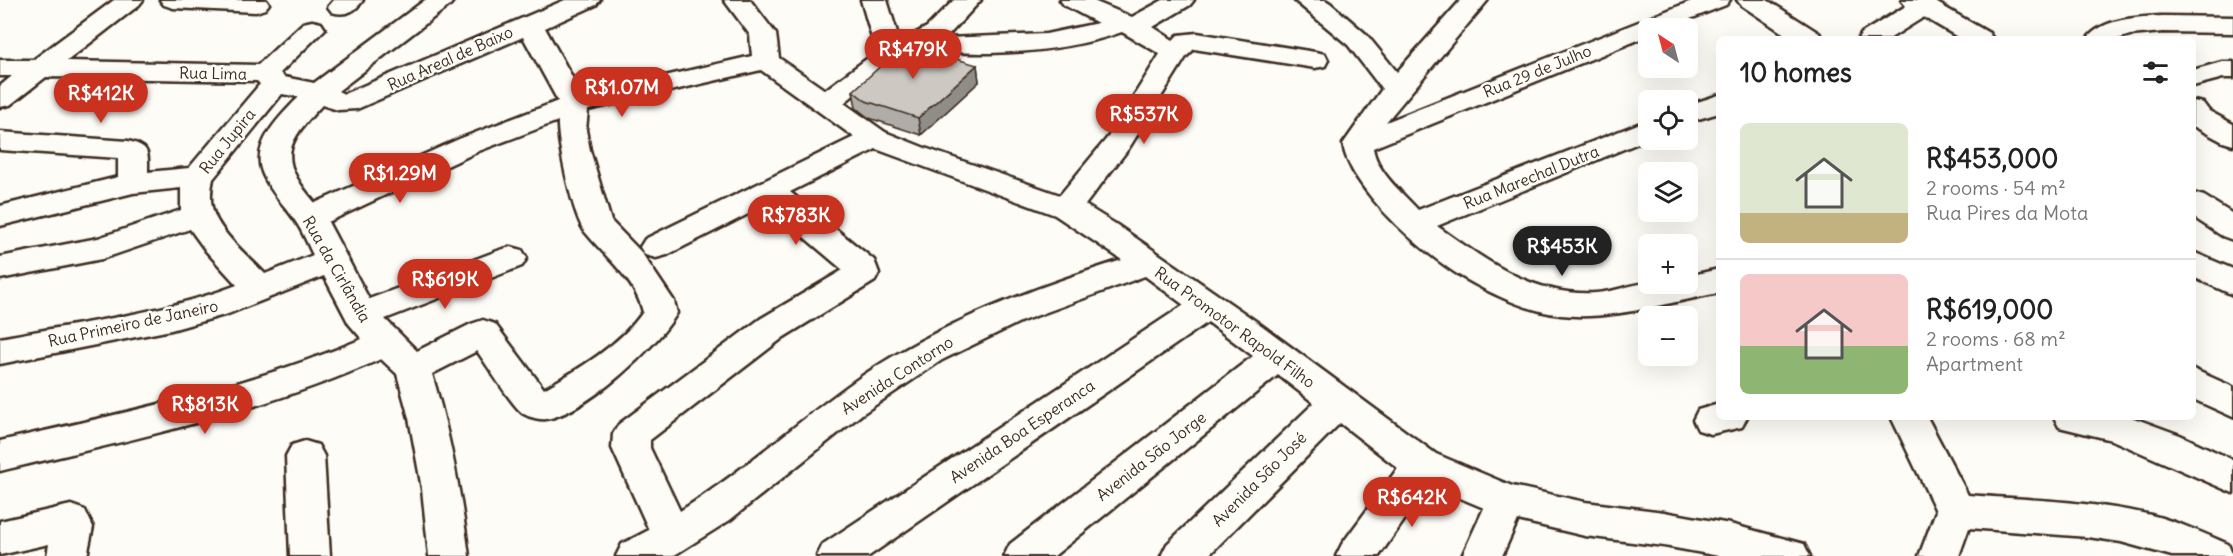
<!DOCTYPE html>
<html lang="en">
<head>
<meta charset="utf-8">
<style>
  body { margin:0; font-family:Delius,sans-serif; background:#f2f2f2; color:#222; height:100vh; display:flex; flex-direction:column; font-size:22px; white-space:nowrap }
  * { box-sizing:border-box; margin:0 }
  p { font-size:20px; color:#767676 }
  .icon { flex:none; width:33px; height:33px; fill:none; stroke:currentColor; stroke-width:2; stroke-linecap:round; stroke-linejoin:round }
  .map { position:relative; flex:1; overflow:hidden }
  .drawer { position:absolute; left:1716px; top:36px; width:480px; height:384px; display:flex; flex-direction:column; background:#fff; border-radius:9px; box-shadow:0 6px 24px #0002 }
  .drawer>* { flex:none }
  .needle { width:39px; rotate:324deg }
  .buttons { position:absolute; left:1638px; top:18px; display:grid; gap:12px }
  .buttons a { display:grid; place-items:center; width:60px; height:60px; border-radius:9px; background:#fff; box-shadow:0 6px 24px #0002; font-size:30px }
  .price { position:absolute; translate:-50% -51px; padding:0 14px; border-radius:21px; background:#c8321e; color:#fff; font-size:20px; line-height:39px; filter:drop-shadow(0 2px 3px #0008) }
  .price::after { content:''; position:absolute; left:50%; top:36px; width:18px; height:14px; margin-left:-9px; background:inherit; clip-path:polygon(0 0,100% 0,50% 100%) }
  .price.current { background:#222; color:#fff }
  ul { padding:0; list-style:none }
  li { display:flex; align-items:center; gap:18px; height:150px; padding:0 24px }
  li+li { border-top:2px solid #e0e0e0 }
  li span { display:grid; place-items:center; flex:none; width:168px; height:120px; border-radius:9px; color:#555 }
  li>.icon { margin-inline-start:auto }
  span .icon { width:72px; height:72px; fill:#fffc; stroke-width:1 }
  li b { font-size:26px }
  h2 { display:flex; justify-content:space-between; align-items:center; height:72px; padding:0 24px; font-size:26px }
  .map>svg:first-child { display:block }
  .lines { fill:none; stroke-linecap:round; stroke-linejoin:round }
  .minor-casing { stroke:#3b2a1e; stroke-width:5 }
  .minor { fill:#fdfcf7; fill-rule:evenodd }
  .wall { fill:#b0aca7; stroke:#3b2a1e; stroke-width:1.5 }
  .shaded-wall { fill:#908c88; stroke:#3b2a1e; stroke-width:1.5 }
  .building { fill:#cdc8c2; stroke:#3b2a1e; stroke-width:1.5 }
  .labels { text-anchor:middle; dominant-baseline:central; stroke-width:5; stroke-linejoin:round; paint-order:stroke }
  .street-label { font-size:16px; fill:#3b2a1e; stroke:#fdfcf7 }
</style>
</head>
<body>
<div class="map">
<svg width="2233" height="556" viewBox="0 0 2233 556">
  <rect width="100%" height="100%" fill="#fdfcf7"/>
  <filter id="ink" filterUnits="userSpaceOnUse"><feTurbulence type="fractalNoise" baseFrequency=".0167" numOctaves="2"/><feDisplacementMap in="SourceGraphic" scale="12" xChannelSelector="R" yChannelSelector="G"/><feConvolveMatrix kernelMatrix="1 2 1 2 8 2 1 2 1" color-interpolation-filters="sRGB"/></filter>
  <g filter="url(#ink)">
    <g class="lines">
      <defs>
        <g id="minor">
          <path d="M114 0H143L139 5 67 61 258 65 303 23 312 21 321 23 325 29 280 73 284 77 314 83 425 0H454L450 5 338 91 344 94 565 0H600L596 5 545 28 582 95 752 56 750 35 724 0H750L776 34 779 58 825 90 876 52 861 0H887L900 42 927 27 954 0H981L946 38 1046 34 1098 23 1064 5 1060 0H1091L1132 17 1163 0H1194L1190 5 1153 27 1173 40 1178 35 1197 33 1315 52 1325 54 1328 60 1325 66 1315 68 1194 49 1186 57 1129 148 1085 205 1117 225 1257 322 1436 454 1512 486 1585 502 1664 512 1730 524 1804 544 1810 556H1719L1664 546 1585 536 1518 520 1502 556H1462L1484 508 1429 485 1379 556H1336L1342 544 1398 468 1340 423 1208 556H1161L1167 544 1314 403 1278 375 1054 556H1004L1010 544 1253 356 1208 322 869 556H817L823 544 1184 305 1145 276 1022 321 942 360 862 414 730 520 673 556H616L622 544 649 530 612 448 613 434 619 424 760 319 843 270 766 205 667 255 656 258 645 255 640 247 645 239 854 137 761 70 588 110 586 130 590 150 611 221 641 252 674 301 677 313C657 347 585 413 546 419 540 420 529 417 524 414 514 409 486 363 477 351L432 374C450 434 461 494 469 556H429L422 489 409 418 397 374 381 359C260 413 129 440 0 471V441C123 413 246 388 362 339L349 324 324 276 228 314 171 330 0 364V338C79 323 161 314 237 285L206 251 190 229 102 259 0 279V257L98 238 181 210V188L133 193 0 226V206L118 177V158L0 150V132L128 141C150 147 148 151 148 172L189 168 260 84 257 81 46 77 10 105 0 107V86L12 76H0V60H33ZM1122 32 1160 54 1108 137 1060 195 925 148 885 132 844 103C859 91 886 65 903 58 929 48 963 54 990 53 1035 52 1080 47 1122 32ZM523 37 558 101 459 139 315 203C278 159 284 145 322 105L338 110 357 109ZM282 94 299 97C281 115 251 144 262 172 269 191 286 206 296 222 303 232 308 245 313 255L265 274C249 257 216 230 212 207 210 198 211 188 213 179ZM558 121C557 141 573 218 586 233 606 258 635 279 643 312 620 345 579 369 544 389L495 324 483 320 471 324 417 351 385 319 522 266 527 258 522 250 511 247 500 250 369 299 328 222 479 151ZM876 149 1055 215 1122 260C1031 289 942 322 862 376 800 419 744 471 680 511L650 448V440L784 337 875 281 879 273 874 260 790 192Z"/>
          <polygon points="160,0 266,0 269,4 265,9 256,12 173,8 164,5"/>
          <path d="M334 0H363C355 12 345 16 332 12L328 7Z"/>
          <path d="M1294 0H1325L1330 3 1366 34 1397 72 1461 0H1488L1386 122 1694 0H1730L1726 5 1667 28H1648V36L1373 148C1377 173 1402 192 1418 210L1648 120V139L1437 226C1485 260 1534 297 1596 293 1613 292 1629 285 1646 283 1659 282 1674 284 1688 284V276L1719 269V293C1669 302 1611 321 1561 315 1532 312 1496 296 1471 282 1431 261 1349 190 1343 144L1382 89 1348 45Z"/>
          <polygon points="1737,0 1767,0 1819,33 1823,39 1792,39 1741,5"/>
          <polygon points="1901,0 1932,0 1989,33 1993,39 1961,39 1924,17 1889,39 1858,39 1862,33 1906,6"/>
          <path d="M2163 16 2233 17V33L2163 32 2130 35 2118 39H2087C2102 18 2140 17 2163 16Z"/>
          <polygon points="2222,62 2233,62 2233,78 2223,78 2193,86 2193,70"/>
          <polygon points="1719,95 1719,113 1688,122 1688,105"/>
          <polygon points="2193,101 2203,103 2209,111 2233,124 2233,145 2223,142 2193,126"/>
          <polygon points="2193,193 2204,196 2233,214 2233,240 2222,236 2193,217"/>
          <polygon points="2193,252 2233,269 2233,295 2193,277"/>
          <polygon points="2193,369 2233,387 2233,417 2193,399"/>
          <polygon points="1719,404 1719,417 1747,417 1742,427 1711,434 1698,430 1693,420 1698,410"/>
          <path d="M1891 417H1927L1968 495C2029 500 2091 501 2151 515 2178 522 2203 533 2228 544L2233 556H2172L2121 542 2088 537 1969 528 1959 556H1919L1936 511Z"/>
          <polygon points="2054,417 2131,417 2180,435 2233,460 2233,493 2112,440 2059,427"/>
          <polygon points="305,441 318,445 324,456 330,556 290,556 286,456 292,445"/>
          <polygon points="71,505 85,510 93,527 87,556 47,556 49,544 0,555 0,521"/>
        </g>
      </defs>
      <use href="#minor" class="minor-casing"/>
      <use href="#minor" class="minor"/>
    </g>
    <polygon class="wall" points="977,65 979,82 921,135 869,118 856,108 853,91"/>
    <polygon class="shaded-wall" points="977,65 979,82 921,135 918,118"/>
    <polygon class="building" points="905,44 977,65 918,118 866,101 853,91"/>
  </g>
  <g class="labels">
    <g class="street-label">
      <text transform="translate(450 58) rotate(-24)">Rua Areal de Baixo</text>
      <text transform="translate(1537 71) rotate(-22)">Rua 29 de Julho</text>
      <text transform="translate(213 73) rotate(1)">Rua Lima</text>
      <text transform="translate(227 141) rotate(-51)">Rua Jupira</text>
      <text transform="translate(1531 177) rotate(-22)">Rua Marechal Dutra</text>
      <text transform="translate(337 269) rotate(60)">Rua da Cirlândia</text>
      <text transform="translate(133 323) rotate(-12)">Rua Primeiro de Janeiro</text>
      <text transform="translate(1235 327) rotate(36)">Rua Promotor Rapold Filho</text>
      <text transform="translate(897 375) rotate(-33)">Avenida Contorno</text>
      <text transform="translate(1022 431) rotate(-34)">Avenida Boa Esperanca</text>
      <text transform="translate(1151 456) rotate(-38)">Avenida São Jorge</text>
      <text transform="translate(1259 479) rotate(-45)">Avenida São José</text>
    </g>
  </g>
</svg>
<div class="buttons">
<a><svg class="needle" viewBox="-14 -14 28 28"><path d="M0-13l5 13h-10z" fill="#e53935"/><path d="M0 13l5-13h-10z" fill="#767676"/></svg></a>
<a><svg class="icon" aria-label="locate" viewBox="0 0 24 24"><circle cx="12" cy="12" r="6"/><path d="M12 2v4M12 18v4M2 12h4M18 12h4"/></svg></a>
<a><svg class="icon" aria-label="layers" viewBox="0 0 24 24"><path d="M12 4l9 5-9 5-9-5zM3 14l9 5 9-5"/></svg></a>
<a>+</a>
<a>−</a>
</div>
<b class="price" style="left:913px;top:80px">R$479K</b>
<b class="price" style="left:622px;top:118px">R$1.07M</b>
<b class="price" style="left:101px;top:124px">R$412K</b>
<b class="price" style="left:1144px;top:145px">R$537K</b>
<b class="price" style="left:400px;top:204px">R$1.29M</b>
<b class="price" style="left:796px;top:246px">R$783K</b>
<b class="price current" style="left:1562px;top:277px">R$453K</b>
<b class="price" style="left:445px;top:310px">R$619K</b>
<b class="price" style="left:205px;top:435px">R$813K</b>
<b class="price" style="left:1412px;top:528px">R$642K</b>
<section class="drawer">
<h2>10 homes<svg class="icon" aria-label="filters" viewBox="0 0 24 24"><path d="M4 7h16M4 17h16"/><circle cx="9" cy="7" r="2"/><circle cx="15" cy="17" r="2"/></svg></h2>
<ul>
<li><span style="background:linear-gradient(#dfe7d0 75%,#c2b280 0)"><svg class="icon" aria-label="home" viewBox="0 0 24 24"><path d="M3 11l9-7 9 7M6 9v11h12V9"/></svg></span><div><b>R$453,000</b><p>2 rooms · 54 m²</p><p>Rua Pires da Mota</p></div></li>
<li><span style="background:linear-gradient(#f6c9c9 60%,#8fb573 0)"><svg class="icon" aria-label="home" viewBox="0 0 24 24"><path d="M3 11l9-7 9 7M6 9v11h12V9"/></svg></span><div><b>R$619,000</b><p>2 rooms · 68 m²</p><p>Apartment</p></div></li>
</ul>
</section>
</div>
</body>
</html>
